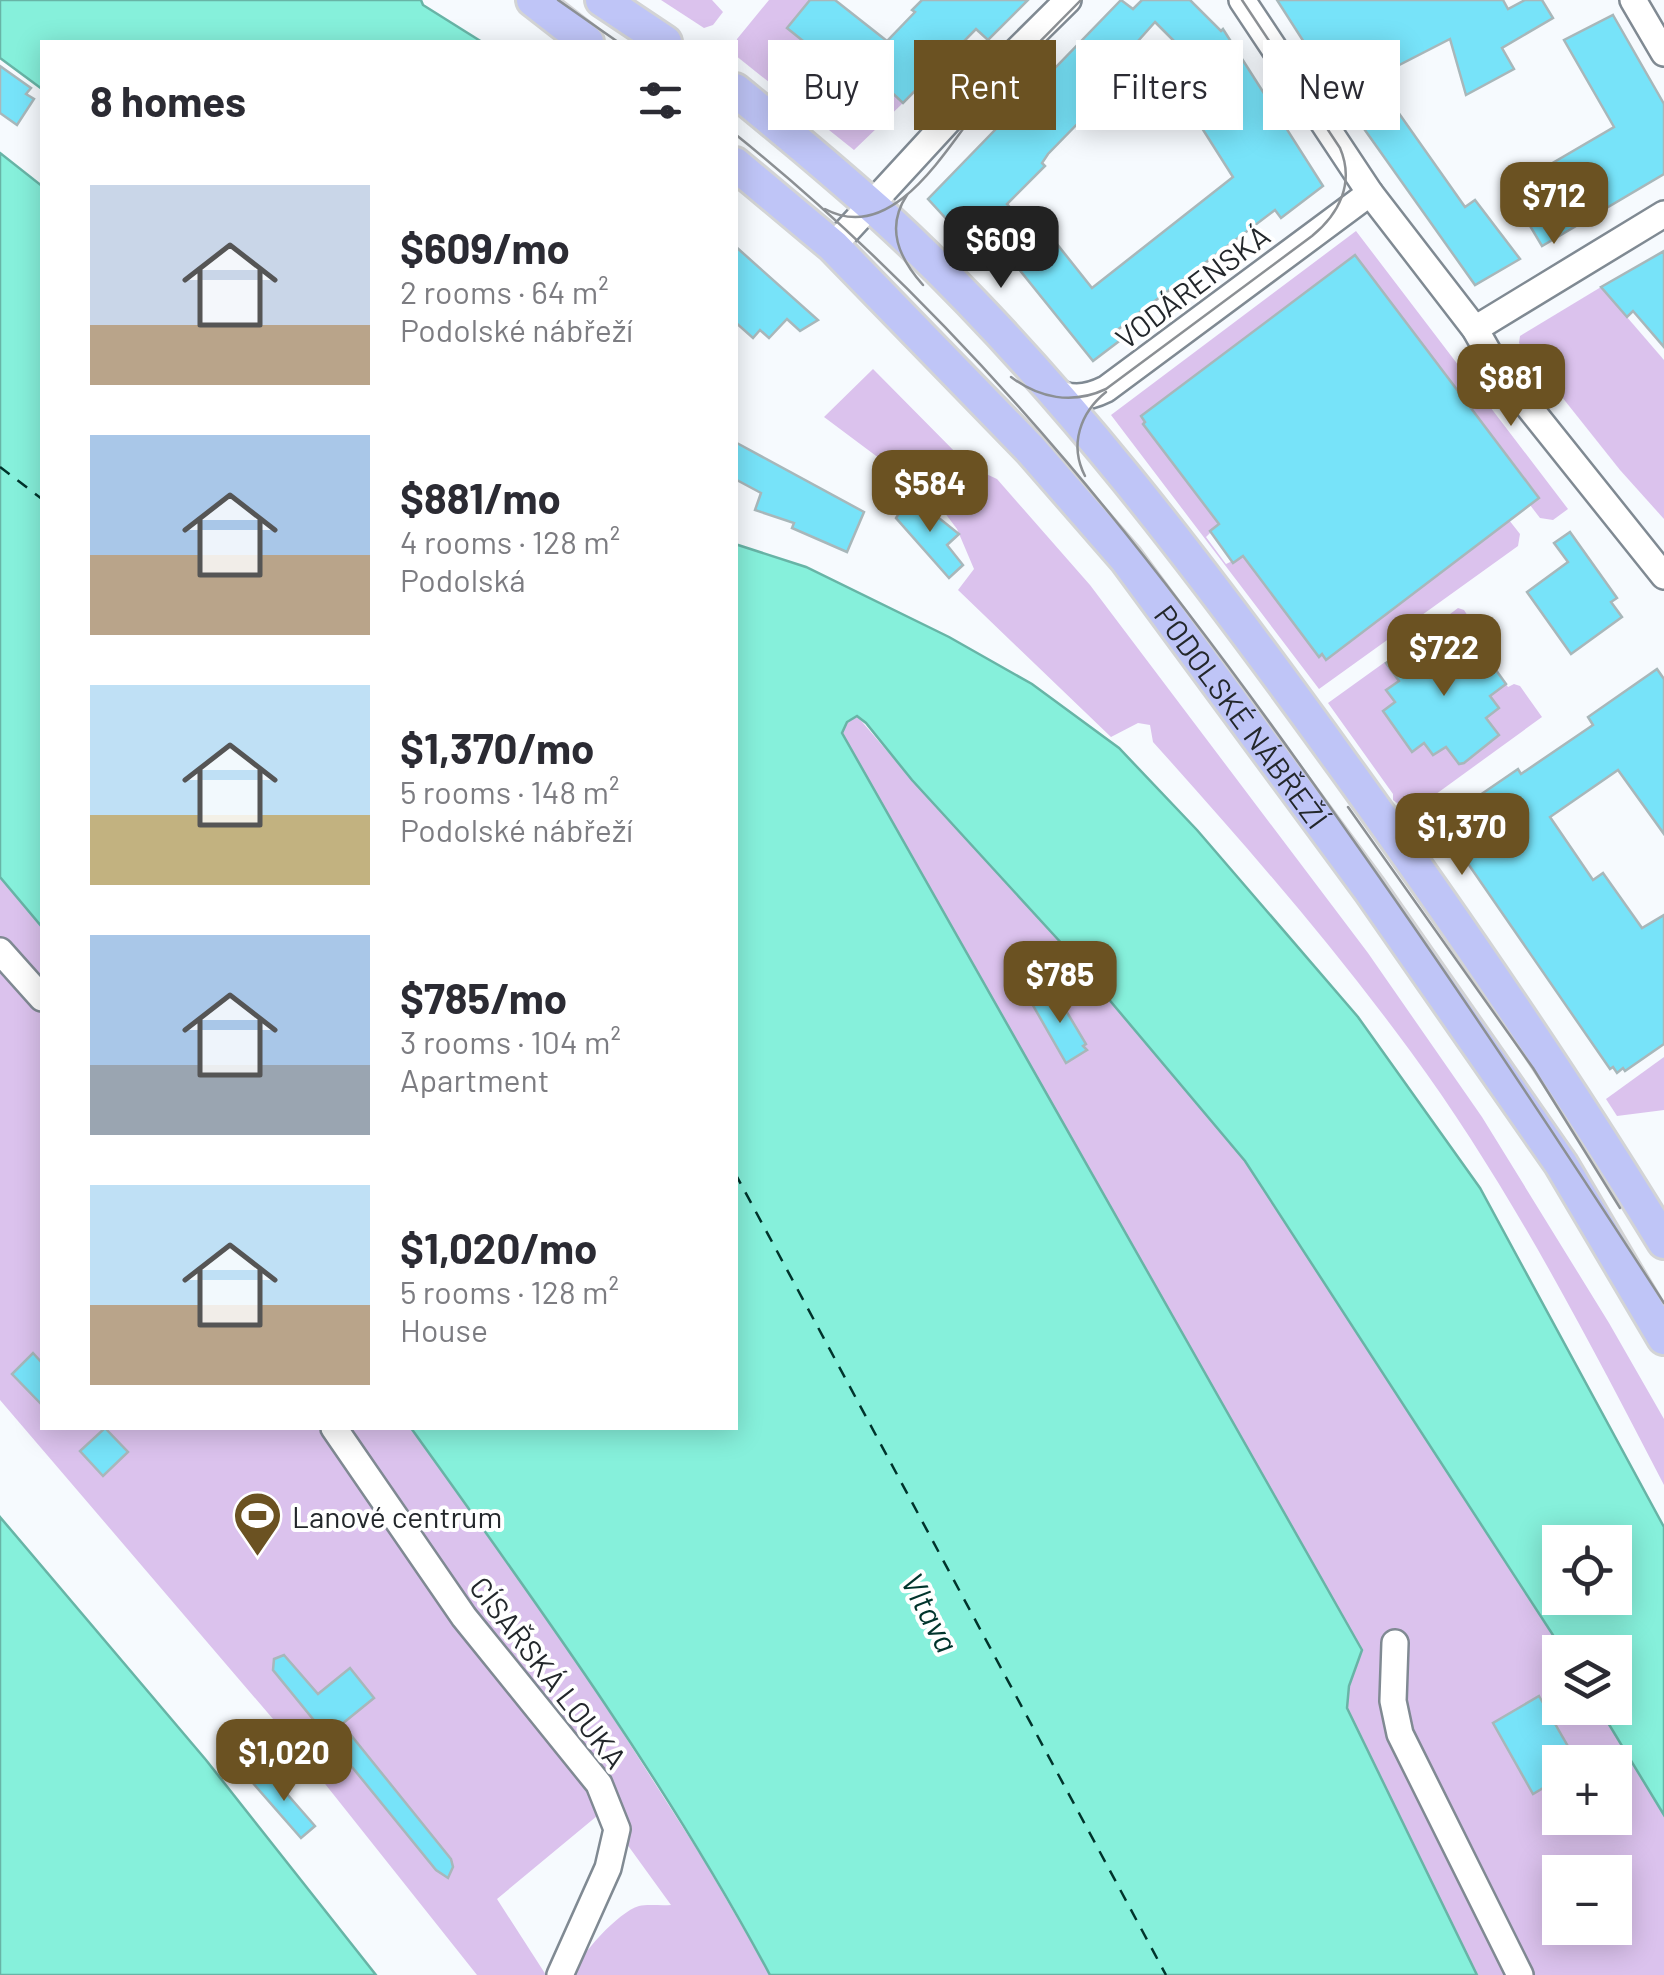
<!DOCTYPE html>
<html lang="en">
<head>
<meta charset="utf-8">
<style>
  body { margin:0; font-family:Barlow,sans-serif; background:#f2f2f3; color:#2b2b33; height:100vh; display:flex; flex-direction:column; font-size:38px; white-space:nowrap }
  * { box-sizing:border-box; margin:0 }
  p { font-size:32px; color:#7c7c81 }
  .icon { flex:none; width:55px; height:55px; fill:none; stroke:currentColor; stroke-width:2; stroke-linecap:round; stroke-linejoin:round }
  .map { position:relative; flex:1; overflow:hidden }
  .panel { position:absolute; left:40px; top:40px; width:698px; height:1390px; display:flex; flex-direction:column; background:#fff; border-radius:0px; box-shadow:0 5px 25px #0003 }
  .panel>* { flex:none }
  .hud { position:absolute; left:768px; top:40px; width:745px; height:90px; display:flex; gap:20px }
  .fabs { position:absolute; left:1542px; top:1525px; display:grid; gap:20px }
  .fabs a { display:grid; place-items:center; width:90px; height:90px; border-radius:0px; background:#fff; box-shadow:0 5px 25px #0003; font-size:50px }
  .price { position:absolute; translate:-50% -85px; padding:0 22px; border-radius:20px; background:#6b5222; color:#fff; font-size:32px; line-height:65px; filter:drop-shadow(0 2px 5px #0008) }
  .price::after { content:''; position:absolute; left:50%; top:60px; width:30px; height:22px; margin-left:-15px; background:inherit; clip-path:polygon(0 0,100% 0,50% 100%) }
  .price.active { background:#222; color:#fff }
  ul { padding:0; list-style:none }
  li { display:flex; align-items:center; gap:30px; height:250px; padding:0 50px }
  li span { display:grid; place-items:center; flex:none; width:280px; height:200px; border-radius:0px; color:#555 }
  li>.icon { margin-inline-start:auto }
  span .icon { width:120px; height:120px; fill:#fffc; stroke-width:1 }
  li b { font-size:42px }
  h2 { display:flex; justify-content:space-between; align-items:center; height:120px; padding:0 50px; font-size:42px }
  .chip { padding:0 35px; border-radius:0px; background:#fff; box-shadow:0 5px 25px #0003; font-size:35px; line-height:90px }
  .chip.active { background:#6b5222; color:#fff }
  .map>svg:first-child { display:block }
  .green { fill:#dbc2ed; fill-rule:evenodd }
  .water { fill:#86f0db; stroke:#68b4a6; stroke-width:2.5; fill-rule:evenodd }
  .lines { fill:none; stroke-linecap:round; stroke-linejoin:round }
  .ferry { stroke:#00342c; stroke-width:2.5; stroke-dasharray:12 10; stroke-linecap:butt }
  .building { fill:#77e3f9; stroke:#a8b7ba; stroke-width:2.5; fill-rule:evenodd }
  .minor-casing { stroke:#808a93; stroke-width:30 }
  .major-casing { stroke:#d3d4d5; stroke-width:38 }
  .minor { stroke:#fff; stroke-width:25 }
  .major { stroke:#bfc5f7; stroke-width:32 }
  .tram { stroke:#8c9094; stroke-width:2.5 }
  .labels { text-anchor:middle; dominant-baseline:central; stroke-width:8; stroke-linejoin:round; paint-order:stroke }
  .street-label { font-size:30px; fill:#23272b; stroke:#fff }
  .poi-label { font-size:30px; fill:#23272b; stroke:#fff; text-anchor:start }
  .water-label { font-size:32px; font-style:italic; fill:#00342c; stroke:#fff }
</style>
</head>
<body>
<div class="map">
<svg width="1664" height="1975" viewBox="0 0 1664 1975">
  <rect width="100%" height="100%" fill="#f6fafe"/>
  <g class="green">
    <polygon points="661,0 712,0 723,12 713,25 704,28"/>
    <polygon points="769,0 810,0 788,28 821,59 823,57 875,98 886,87 903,103 854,150 735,55 737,39"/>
    <polygon points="1356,231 1568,509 1553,520 1540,518 1530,505 1539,498 1535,491 1354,255 1141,416 1145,422 1143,424 1219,524 1206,537 1226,564 1243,556 1318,656 1322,654 1325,660 1509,520 1520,534 1518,546 1319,689 1111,415"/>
    <polygon points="1601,287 1664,360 1664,519 1620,470 1519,343 1520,336"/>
    <path d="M873 369 969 466 997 479 1090 585 1368 953 1482 1117 1609 1323 1664 1419V1485C1587 1337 1510 1187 1411 1052 1331 943 1243 842 1153 742L1150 725 1138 723 1111 737 958 590 974 569 957 529 935 500 824 417Z"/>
    <polygon points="1458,608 1464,610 1483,639 1461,655 1452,643 1439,652 1425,633"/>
    <polygon points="1385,662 1399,681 1387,690 1395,702 1383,712 1411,751 1424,743 1434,755 1446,747 1464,763 1499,736 1486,718 1490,696 1506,684 1508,687 1514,684 1520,686 1542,717 1410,813 1393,800 1393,794 1328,703"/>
    <path d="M857 716 912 780 1064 946 1245 1161 1564 1652H1560V1708H1599L1664 1815V1975H1477L1347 1708 1349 1686 1362 1650 842 733 847 721ZM1540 1697 1577 1762H1615V1818H1560V1778L1533 1793 1493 1723ZM1560 1872H1615V1928H1560Z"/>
    <path d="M0 877 42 927V1428H411L563 1639 703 1859 770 1975H572C580 1955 618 1912 639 1906 648 1904 661 1906 671 1905L603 1811 497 1899 546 1975H477L279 1726 0 1400Z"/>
    <polygon points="1664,1057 1664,1110 1617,1116 1606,1099"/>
  </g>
  <g class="water">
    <polygon points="0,0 421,0 423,5 482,42 42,42 42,89 0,58"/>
    <polygon points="0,153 42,186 42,927 0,877"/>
    <path d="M735 544 806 567 949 637 1032 684 1119 748 1197 830 1358 1017 1480 1188 1664 1527V1815L1599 1708H1615V1652H1564L1245 1161 1064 946 912 780 866 723 857 716 847 722 842 733 1362 1650 1349 1686 1347 1708 1477 1975H770C667 1783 538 1605 411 1428H735ZM1560 1542H1615V1598H1560Z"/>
    <polygon points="0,1517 206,1760 376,1975 0,1975"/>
  </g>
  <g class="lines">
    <g class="ferry">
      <polyline points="0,467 42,499"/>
      <polyline points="735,1173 1166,1975"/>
    </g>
  </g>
  <g class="building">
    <polygon points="810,0 835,0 887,41 915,12 912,10 922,0 1028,0 988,40 976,29 903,103 886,87 875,99 787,28"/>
    <path d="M1121 0 1133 9 1142 0H1190L1221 31 1223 29 1323 186 1281 218 1275 210 1139 313 1116 331 1122 339 1093 361 1014 263 998 275 928 199ZM1155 22 1198 65 1176 79 1178 82 1174 84 1233 177 1092 288 1045 229 1036 236 1007 204 1045 166 1042 163 1048 154 1123 77 1114 68Z"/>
    <polygon points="1277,0 1503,0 1508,9 1525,0 1542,0 1553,18 1502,48 1514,69 1466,95 1450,39 1374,78 1465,207 1475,200 1520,259 1475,285 1318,64"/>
    <polygon points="1613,15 1664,104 1664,174 1542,246 1508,189 1614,127 1564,40"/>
    <polygon points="0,66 31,88 26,94 34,99 17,125 0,113"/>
    <polygon points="735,246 818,320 800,331 787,319 769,338 760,330 753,338 735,322"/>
    <polygon points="1664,251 1664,347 1633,311 1627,317 1601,287"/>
    <polygon points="1355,255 1539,498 1326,660 1322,654 1319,657 1243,556 1233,563 1210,531 1219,524 1143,424 1145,422 1141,416"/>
    <polygon points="735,442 864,512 847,552 792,528 794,523 755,510 761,493 735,479"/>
    <polygon points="910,495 959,534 947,545 963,565 949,578 896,518"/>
    <polygon points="1570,532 1617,598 1611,602 1622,617 1571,654 1527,592 1568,562 1554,543"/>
    <polygon points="1426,634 1439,652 1452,643 1461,655 1477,644 1506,684 1490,696 1499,708 1486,718 1499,735 1464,763 1459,764 1446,747 1433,755 1424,743 1412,752 1383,711 1395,702 1386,690 1399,681 1386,663"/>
    <polygon points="1657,669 1664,679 1664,834 1618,770 1550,817 1593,880 1603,873 1642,928 1664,915 1664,1044 1625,1071 1623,1068 1617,1073 1613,1067 1610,1069 1444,829 1446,827 1442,821 1518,769 1521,774 1593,725 1588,717"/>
    <polygon points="1053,989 1086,1044 1083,1046 1087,1050 1066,1063 1031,1002"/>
    <polygon points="33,1353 42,1363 42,1405 12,1374"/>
    <polygon points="105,1428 128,1452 103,1476 80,1451"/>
    <polygon points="284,1655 318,1694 350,1668 374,1698 342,1724 451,1859 453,1867 448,1878 436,1870 273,1670 274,1659"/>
    <polygon points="1539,1696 1577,1762 1560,1762 1560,1778 1533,1794 1493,1723"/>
    <polygon points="266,1770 315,1826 301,1838 252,1782"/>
  </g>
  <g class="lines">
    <defs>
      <g id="minor">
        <polyline points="1242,0 1370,193 1475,329 1496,366 1664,576"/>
        <polyline points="1633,0 1664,53"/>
        <polyline points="833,246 971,96 1068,0"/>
        <polyline points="1475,329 1664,214"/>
        <path d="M1049 387C1067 401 1086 399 1106 389L1370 193"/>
        <polyline points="0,951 42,998"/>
        <polyline points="334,1428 464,1617 599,1784 617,1829 608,1868 560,1975"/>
        <polyline points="1395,1643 1393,1701 1400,1734 1520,1975"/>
      </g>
      <g id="major">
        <polyline points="533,0 587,42"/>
        <polyline points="602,0 665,42"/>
        <path d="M735 90C784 130 832 170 879 212 1053 370 1207 576 1344 766 1456 921 1565 1079 1664 1242"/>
        <path id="s1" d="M735 164 833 246 1031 450 1126 559 1370 890 1561 1164 1664 1338"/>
      </g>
    </defs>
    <use href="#minor" class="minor-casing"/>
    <use href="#major" class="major-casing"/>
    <use href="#minor" class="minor"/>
    <use href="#major" class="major"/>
    <g class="tram">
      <polyline points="558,0 618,42"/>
      <path d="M735 134C979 330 1171 579 1349 834 1458 988 1562 1145 1664 1303"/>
      <path d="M907 195C885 228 899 258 923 285"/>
      <path d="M825 209C897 248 952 137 989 95 1018 62 1050 32 1081 0"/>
      <path d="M1011 377C1039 398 1072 405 1106 389L1312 236C1339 214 1355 183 1340 148L1242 0"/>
      <path d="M1085 476C1069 445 1080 413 1106 392"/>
      <polyline points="1348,807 1533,1068 1620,1208"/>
    </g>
  </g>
  <defs>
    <symbol id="stadium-pin" viewBox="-11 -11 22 30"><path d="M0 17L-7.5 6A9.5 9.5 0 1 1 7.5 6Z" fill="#6b5222" stroke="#fff"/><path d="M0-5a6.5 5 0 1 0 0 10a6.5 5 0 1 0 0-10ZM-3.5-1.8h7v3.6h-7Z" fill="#fff"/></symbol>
  </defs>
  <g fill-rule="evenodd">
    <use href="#stadium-pin" x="230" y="1488" width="55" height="75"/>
  </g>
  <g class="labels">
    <g class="street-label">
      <text transform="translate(1192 286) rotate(-37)">VODÁRENSKÁ</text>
      <text stroke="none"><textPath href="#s1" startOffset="752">PODOLSKÉ NÁBŘEŽÍ</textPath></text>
      <text transform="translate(549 1672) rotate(52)">CÍSAŘSKÁ LOUKA</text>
    </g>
    <g class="poi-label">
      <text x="292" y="1516">Lanové centrum</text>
    </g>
    <g class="water-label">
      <text transform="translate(931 1612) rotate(62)">Vltava</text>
    </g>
  </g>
</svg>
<div class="fabs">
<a><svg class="icon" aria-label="locate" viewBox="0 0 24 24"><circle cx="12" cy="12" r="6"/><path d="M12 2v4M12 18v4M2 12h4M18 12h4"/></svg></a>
<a><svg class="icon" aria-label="layers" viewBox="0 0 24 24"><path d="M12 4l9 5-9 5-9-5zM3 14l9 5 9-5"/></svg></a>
<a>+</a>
<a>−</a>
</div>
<b class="price" style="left:1554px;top:247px">$712</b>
<b class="price active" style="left:1001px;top:291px">$609</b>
<b class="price" style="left:1511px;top:429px">$881</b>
<b class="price" style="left:930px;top:535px">$584</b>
<b class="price" style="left:1444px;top:699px">$722</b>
<b class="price" style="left:1462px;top:878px">$1,370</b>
<b class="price" style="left:1060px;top:1026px">$785</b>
<b class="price" style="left:284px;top:1804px">$1,020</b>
<div class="hud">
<a class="chip">Buy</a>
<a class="chip active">Rent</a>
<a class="chip">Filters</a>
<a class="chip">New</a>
</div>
<section class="panel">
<h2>8 homes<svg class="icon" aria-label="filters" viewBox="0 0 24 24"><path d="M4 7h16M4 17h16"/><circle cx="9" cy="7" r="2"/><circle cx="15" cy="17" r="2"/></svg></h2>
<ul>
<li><span style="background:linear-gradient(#c9d6e8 70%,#b9a48a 0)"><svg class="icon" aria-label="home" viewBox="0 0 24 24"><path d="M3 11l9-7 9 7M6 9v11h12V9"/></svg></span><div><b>$609/mo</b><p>2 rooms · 64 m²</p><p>Podolské nábřeží</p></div></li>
<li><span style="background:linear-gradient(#a9c7e8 60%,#b9a48a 0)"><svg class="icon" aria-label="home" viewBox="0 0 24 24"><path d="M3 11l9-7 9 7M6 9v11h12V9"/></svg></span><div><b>$881/mo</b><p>4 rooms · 128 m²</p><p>Podolská</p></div></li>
<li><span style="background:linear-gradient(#bfe0f5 65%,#c2b280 0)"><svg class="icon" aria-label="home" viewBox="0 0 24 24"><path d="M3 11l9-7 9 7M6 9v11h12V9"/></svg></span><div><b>$1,370/mo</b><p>5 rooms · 148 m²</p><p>Podolské nábřeží</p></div></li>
<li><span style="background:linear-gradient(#a9c7e8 65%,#9aa5b1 0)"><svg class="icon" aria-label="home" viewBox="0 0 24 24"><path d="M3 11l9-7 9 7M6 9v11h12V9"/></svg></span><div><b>$785/mo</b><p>3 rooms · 104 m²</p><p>Apartment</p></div></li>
<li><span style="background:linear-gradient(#bfe0f5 60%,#b9a48a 0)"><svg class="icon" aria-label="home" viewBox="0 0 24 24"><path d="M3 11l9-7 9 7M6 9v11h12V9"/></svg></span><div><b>$1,020/mo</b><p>5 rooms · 128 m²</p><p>House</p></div></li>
</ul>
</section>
</div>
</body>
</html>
